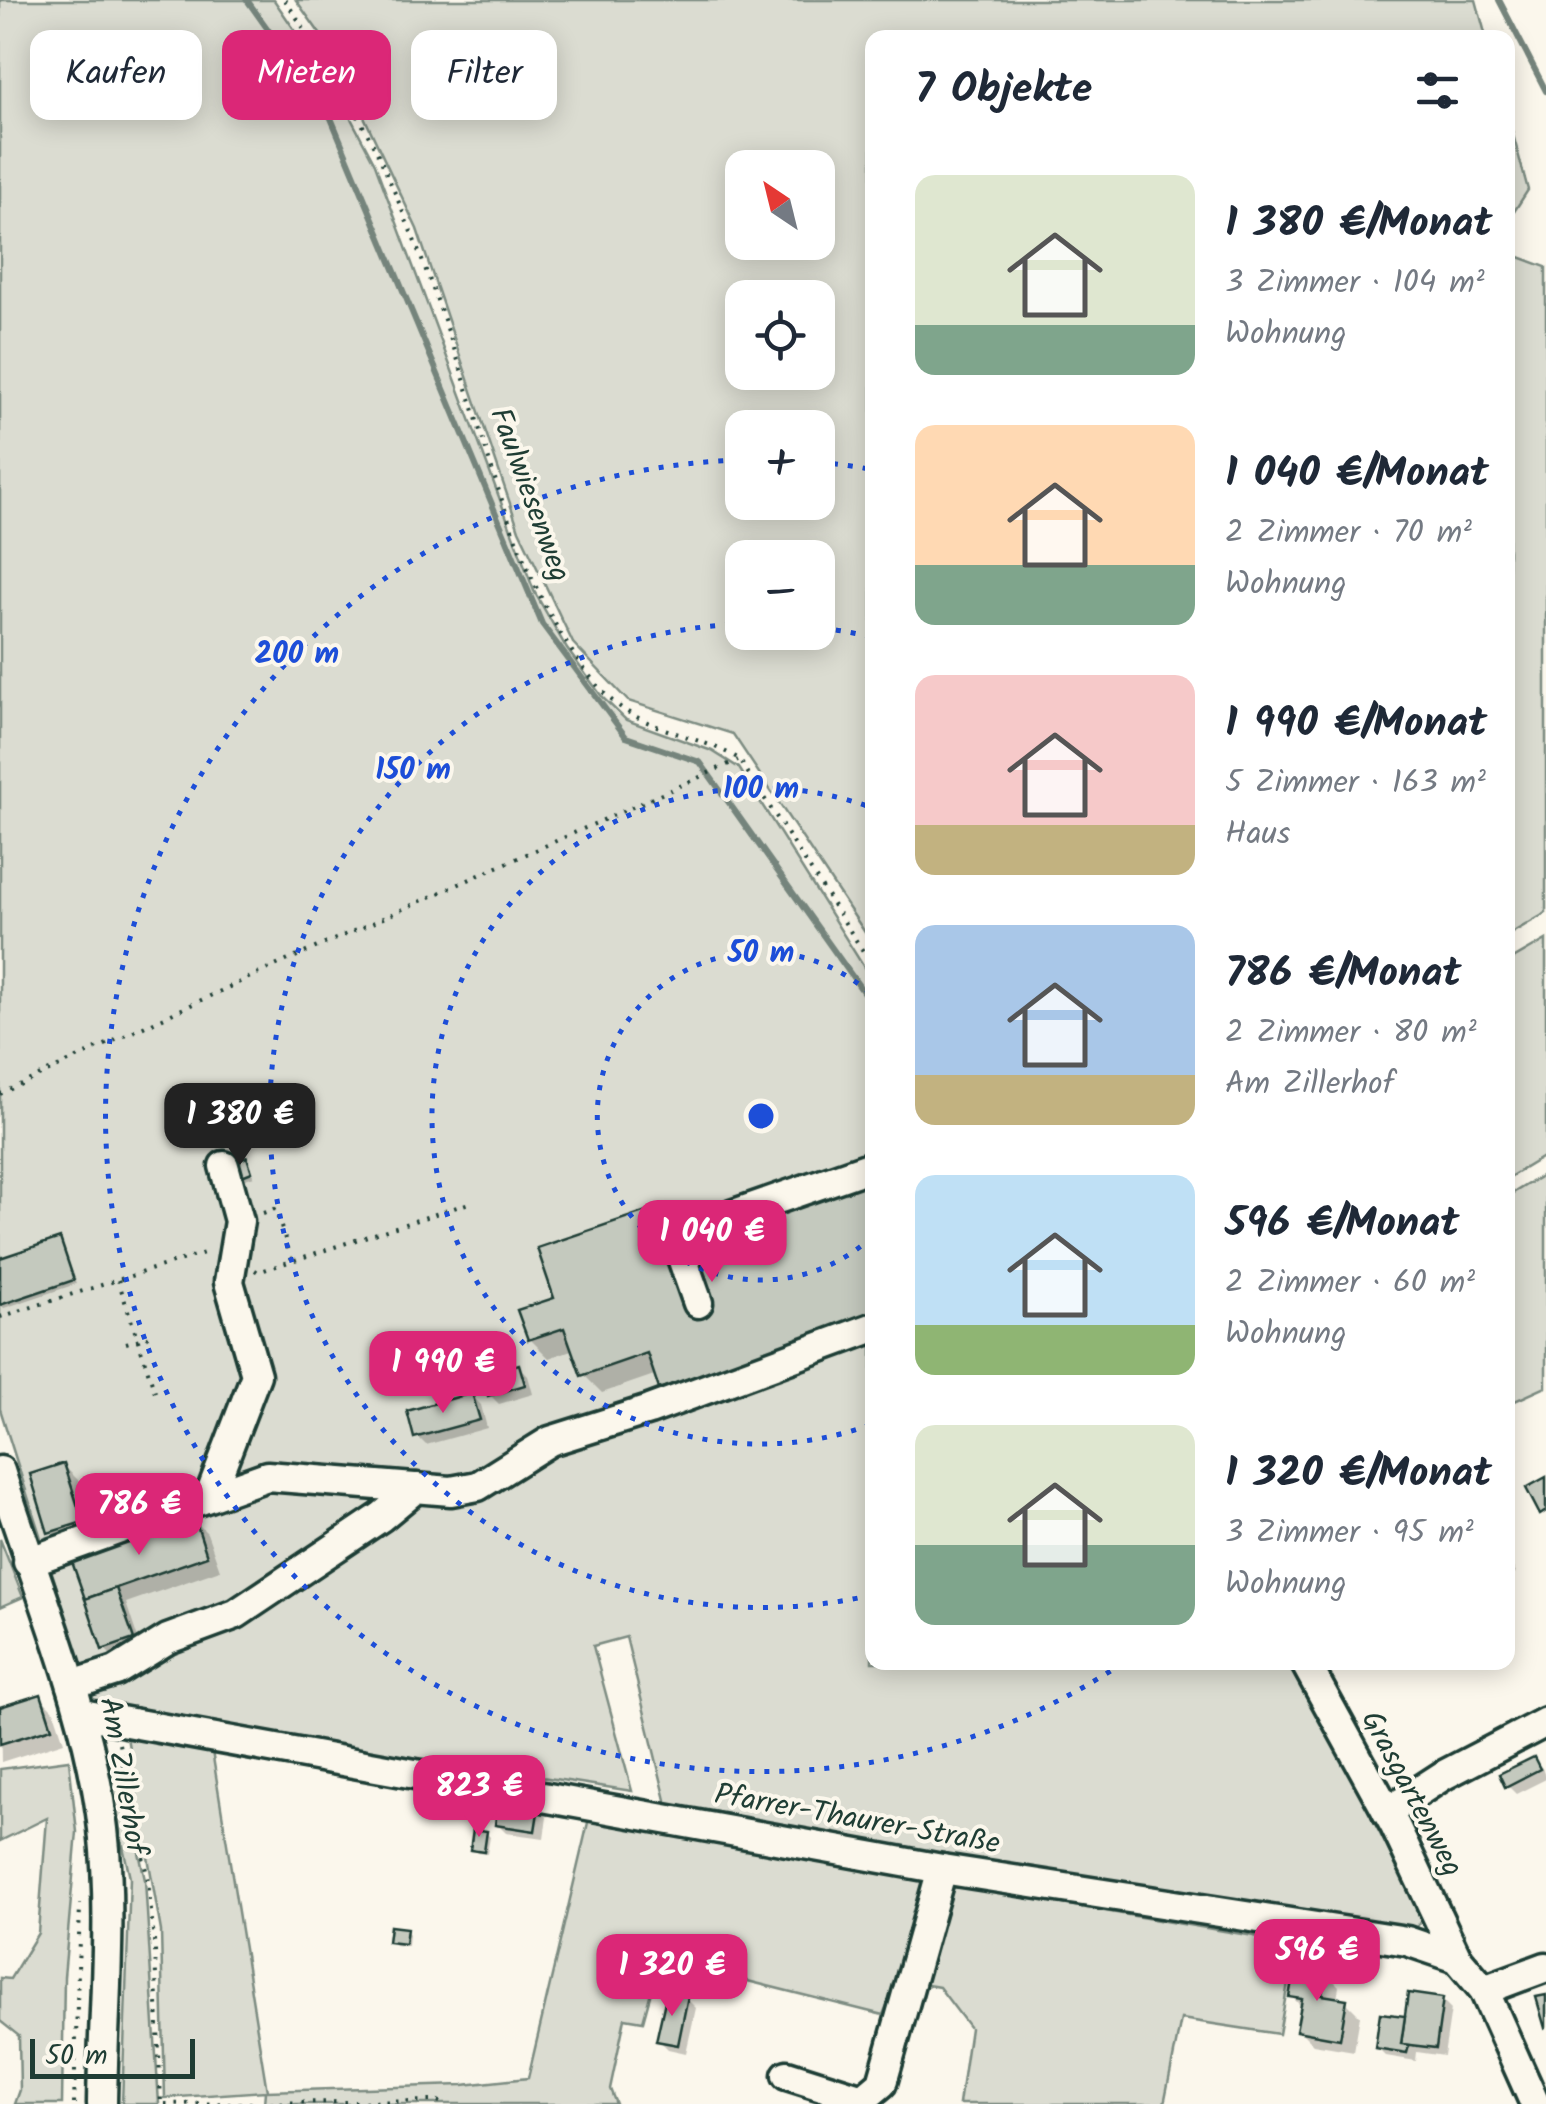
<!DOCTYPE html>
<html lang="de">
<head>
<meta charset="utf-8">
<style>
  body { margin:0; font-family:Kalam,sans-serif; background:#f6f6f7; color:#1f2937; height:100vh; display:flex; flex-direction:column; font-size:38px; white-space:nowrap }
  * { box-sizing:border-box; margin:0 }
  p { font-size:32px; color:#747a83 }
  .icon { flex:none; width:55px; height:55px; fill:none; stroke:currentColor; stroke-width:2; stroke-linecap:round; stroke-linejoin:round }
  .map { position:relative; flex:1; overflow:hidden }
  .sheet { position:absolute; left:865px; top:30px; width:650px; height:1640px; display:flex; flex-direction:column; background:#fff; border-radius:20px; box-shadow:0 5px 25px #0003 }
  .sheet>* { flex:none }
  .banner { position:absolute; left:30px; top:30px; width:685px; height:90px; display:flex; gap:20px }
  .needle { width:65px; rotate:325deg }
  .fabs { position:absolute; left:725px; top:150px; display:grid; gap:20px }
  .fabs a { display:grid; place-items:center; width:110px; height:110px; border-radius:20px; background:#fff; box-shadow:0 5px 25px #0003; font-size:50px }
  .scale { position:absolute; left:30px; bottom:25px; width:165px; box-sizing:border-box; padding-left:10px; border:5px solid #1f3d34; border-top:0; font-size:28px; line-height:35px; white-space:nowrap; color:#1f3d34; -webkit-text-stroke:8px #fbf7ec; paint-order:stroke }
  .price { position:absolute; translate:-50% -85px; padding:0 22px; border-radius:20px; background:#db2777; color:#fff; font-size:32px; line-height:65px; filter:drop-shadow(0 2px 5px #0008) }
  .price::after { content:''; position:absolute; left:50%; top:60px; width:30px; height:22px; margin-left:-15px; background:inherit; clip-path:polygon(0 0,100% 0,50% 100%) }
  .price.current { background:#222; color:#fff }
  ul { padding:0; list-style:none }
  li { display:flex; align-items:center; gap:30px; height:250px; padding:0 50px }
  li span { display:grid; place-items:center; flex:none; width:280px; height:200px; border-radius:20px; color:#555 }
  li>.icon { margin-inline-start:auto }
  span .icon { width:120px; height:120px; fill:#fffc; stroke-width:1 }
  li b { font-size:42px }
  h2 { display:flex; justify-content:space-between; align-items:center; height:120px; padding:0 50px; font-size:42px }
  .pill { padding:0 35px; border-radius:20px; background:#fff; box-shadow:0 5px 25px #0003; font-size:35px; line-height:90px }
  .pill.current { background:#db2777; color:#fff }
  .map>svg:first-child { display:block }
  .green { fill:#dbdcd1; stroke:#7d8c82; stroke-width:2.5; fill-rule:evenodd }
  .shadow { fill:#0003 }
  .lines { fill:none; stroke-linecap:round; stroke-linejoin:round }
  .stream { stroke:#74847b; stroke-width:6 }
  .building { fill:#c4c9be; stroke:#1f3d34; stroke-width:2.5 }
  .minor-casing { stroke:#1f3d34; stroke-width:35 }
  .path { stroke:#1f3d34; stroke-width:4; stroke-dasharray:2.5 8; stroke-linecap:butt }
  .minor { stroke:#fbf7ec; stroke-width:28 }
  .ring { fill:none; stroke:#1d4ed8; stroke-width:5; stroke-dasharray:5 10 }
  .labels { text-anchor:middle; dominant-baseline:central; stroke-width:8; stroke-linejoin:round; paint-order:stroke }
  .street-label { font-size:30px; fill:#1f3d34; stroke:#fbf7ec }
  .centre { fill:#1d4ed8; stroke:#fbf7ec; stroke-width:5 }
  .ring-label { font-size:30px; text-anchor:middle; font-weight:bold; fill:#1d4ed8; stroke:#fbf7ec; stroke-width:8; stroke-linejoin:round; paint-order:stroke }
</style>
</head>
<body>
<div class="map">
<svg width="1546" height="2104" viewBox="0 0 1546 2104">
  <rect width="100%" height="100%" fill="#fbf7ec"/>
  <filter id="ink" filterUnits="userSpaceOnUse"><feTurbulence type="fractalNoise" baseFrequency=".01" numOctaves="2"/><feDisplacementMap in="SourceGraphic" scale="20" xChannelSelector="R" yChannelSelector="G"/><feConvolveMatrix kernelMatrix="1 2 1 2 8 2 1 2 1" color-interpolation-filters="sRGB"/></filter>
  <g filter="url(#ink)">
    <g class="green">
      <polygon points="0,0 274,0 336,90 375,164 534,591 567,649 603,698 626,720 712,751 739,768 872,980 872,1662 1293,1663 1423,1918 1407,1941 667,1804 626,1637 593,1646 632,1791 95,1708 0,1409"/>
      <path d="M296 0H1476L1486 37 872 38V943L733 734 628 701 573 643 519 530 417 229 335 55ZM742 168H818V242H742ZM742 298H818V372H742ZM742 428H818V502H742ZM742 558H818V632H742Z"/>
      <polygon points="1508,116 1528,190 1508,221"/>
      <polygon points="1508,253 1546,267 1546,913 1508,935"/>
      <polygon points="1546,940 1546,1155 1508,1178 1508,962"/>
      <polygon points="1546,1173 1546,1387 1508,1404 1508,1196"/>
      <polygon points="0,1539 23,1597 0,1607"/>
      <polygon points="127,1737 212,1751 267,2091 463,2085 528,2078 590,1814 909,1878 1295,1943 1279,2034 1181,2019 1164,2104 959,2104 970,2028 939,1987 897,1980 883,2015 660,1959 643,2021 625,2018 610,2089 616,2104 264,2104 265,2091 165,2098 161,1931"/>
      <polygon points="69,1760 77,1832 64,1977 62,2104 15,2104 20,2090 19,2036 0,2021 0,1978 10,1979 38,1933 47,1818 0,1841 0,1769"/>
      <polygon points="120,1764 145,1880 159,2104 122,2104 130,1878 105,1765"/>
    </g>
    <g class="shadow">
      <polygon points="246,1160 254,1176 240,1181 236,1178"/>
      <polygon points="872,1174 872,1340 681,1406 661,1387 657,1374 602,1393 583,1374 574,1349 549,1358 530,1339 557,1299 651,1212 670,1231 698,1314 716,1308"/>
      <polygon points="59,1241 76,1284 4,1308 0,1304 0,1261"/>
      <polygon points="519,1367 528,1376 533,1394 499,1404 490,1395"/>
      <polygon points="472,1396 481,1405 487,1428 426,1445 417,1436"/>
      <polygon points="64,1466 78,1480 95,1536 65,1545 51,1531"/>
      <polygon points="193,1519 207,1533 220,1570 126,1603 141,1648 114,1658 105,1649 74,1561"/>
      <polygon points="1508,1558 1516,1573 1508,1578"/>
      <polygon points="40,1697 54,1711 64,1742 1,1762 0,1710"/>
      <polygon points="1533,1760 1542,1768 1546,1779 1516,1794 1507,1785"/>
      <polygon points="538,1808 547,1817 544,1838 506,1833 497,1824"/>
      <polygon points="486,1833 490,1837 487,1854 477,1853 473,1849"/>
      <polygon points="405,1930 409,1934 408,1946 395,1945 391,1941"/>
      <polygon points="1325,1972 1339,1986 1337,2000 1346,2002 1360,2016 1354,2051 1313,2044 1299,2030 1303,2008 1291,1996"/>
      <polygon points="687,1999 696,2008 686,2053 668,2049 659,2040"/>
      <polygon points="1442,2000 1451,2009 1444,2056 1417,2052 1416,2061 1386,2056 1377,2047 1407,2019"/>
    </g>
    <g class="lines">
      <g class="stream">
        <polyline points="247,0 331,118 542,624 626,737 700,762 864,993"/>
        <polyline points="1499,0 1546,91"/>
      </g>
    </g>
    <g class="building">
      <polygon points="247,1157 252,1172 234,1179 229,1164"/>
      <polygon points="872,1171 872,1315 659,1389 647,1353 581,1376 564,1328 528,1340 517,1310 554,1298 537,1248 652,1209 688,1315 713,1306 688,1235"/>
      <polygon points="60,1238 74,1280 0,1305 0,1258"/>
      <polygon points="519,1364 525,1385 488,1396 482,1375"/>
      <polygon points="472,1393 480,1420 414,1438 407,1411"/>
      <polygon points="64,1463 83,1522 48,1533 30,1474"/>
      <polygon points="1546,1477 1546,1511 1540,1515 1526,1488"/>
      <polygon points="194,1516 207,1556 85,1599 71,1559"/>
      <polygon points="116,1588 134,1639 102,1650 85,1599"/>
      <polygon points="41,1694 52,1728 0,1744 0,1707"/>
      <polygon points="1534,1757 1540,1769 1505,1787 1499,1774"/>
      <polygon points="498,1800 539,1806 535,1831 495,1825"/>
      <polygon points="473,1829 487,1831 484,1852 470,1850"/>
      <polygon points="390,1926 407,1928 405,1944 388,1942"/>
      <polygon points="1295,1964 1326,1969 1322,1995 1347,1999 1340,2039 1296,2031 1302,1999 1289,1997"/>
      <polygon points="667,1992 688,1996 678,2045 656,2041"/>
      <polygon points="1408,1993 1443,1998 1436,2048 1401,2044"/>
      <polygon points="1546,1995 1546,2027 1545,2028 1536,1997"/>
      <polygon points="1380,2013 1405,2016 1401,2044 1409,2045 1407,2053 1375,2048"/>
    </g>
    <g class="lines">
      <defs>
        <g id="minor">
          <polyline points="698,1303 674,1235 872,1166"/>
          <path d="M0 1471C37 1590 89 1705 103 1829 113 1915 103 2017 102 2104"/>
          <polyline points="210,1495 256,1375 229,1282 239,1221 224,1166"/>
          <polyline points="28,1562 267,1476 451,1491 478,1486 550,1441 649,1410 872,1328"/>
          <polyline points="1305,1662 1395,1826 1457,1958"/>
          <polyline points="72,1685 116,1671 168,1639 236,1614 381,1517 416,1488"/>
          <polyline points="82,1714 942,1869 1407,1941 1457,1958 1484,1990 1535,2104"/>
          <polyline points="1387,1812 1444,1775 1546,1722"/>
          <polyline points="1484,1990 1546,1967"/>
          <polyline points="787,2075 863,2099 882,2083 942,1869"/>
        </g>
      </defs>
      <use href="#minor" class="minor-casing"/>
      <g class="path">
        <path d="M285 0C317 48 358 111 382 163 407 220 431 281 451 340 493 460 517 595 604 693 638 730 698 734 739 759L872 965"/>
        <polyline points="0,1094 257,974 738,760"/>
        <polyline points="263,1213 275,1209 292,1260"/>
        <polyline points="255,1270 258,1272 472,1202"/>
        <polyline points="118,1280 157,1398"/>
        <polyline points="0,1317 210,1251"/>
        <polyline points="126,1343 151,1336"/>
        <polyline points="119,1744 148,1880 155,1951 161,2104 438,2101 444,2104"/>
        <polyline points="74,2104 80,1904"/>
      </g>
      <use href="#minor" class="minor"/>
    </g>
  </g>
  <g class="ring">
    <path d="M872 1237A164 164 0 1 1 872 995"/>
    <path d="M870 1425A328 328 0 1 1 870 807"/>
    <path d="M872 1595A492 492 0 1 1 740 624M821 628A492 492 0 0 1 872 637"/>
    <path d="M1123 1663A656 656 0 1 1 738 460M818 462A656 656 0 0 1 869 469"/>
  </g>
  <g class="labels">
    <g class="street-label">
      <text transform="translate(529 495) rotate(70)">Faulwiesenweg</text>
      <text transform="translate(122 1776) rotate(80)">Am Zillerhof</text>
      <text transform="translate(1411 1794) rotate(62)">Grasgartenweg</text>
      <text transform="translate(857 1820) rotate(10)">Pfarrer-Thaurer-Straße</text>
    </g>
  </g>
  <circle cx="761" cy="1116" r="15" class="centre"/>
  <g class="ring-label">
    <text x="297" y="663">200 m</text>
    <text x="413" y="779">150 m</text>
    <text x="761" y="798">100 m</text>
    <text x="761" y="962">50 m</text>
  </g>
</svg>
<div class="fabs">
<a><svg class="needle" viewBox="-14 -14 28 28"><path d="M0-13l5 13h-10z" fill="#e53935"/><path d="M0 13l5-13h-10z" fill="#747a83"/></svg></a>
<a><svg class="icon" aria-label="locate" viewBox="0 0 24 24"><circle cx="12" cy="12" r="6"/><path d="M12 2v4M12 18v4M2 12h4M18 12h4"/></svg></a>
<a>+</a>
<a>−</a>
</div>
<div class="scale">50 m</div>
<b class="price current" style="left:240px;top:1168px">1 380 €</b>
<b class="price" style="left:712px;top:1285px">1 040 €</b>
<b class="price" style="left:443px;top:1416px">1 990 €</b>
<b class="price" style="left:139px;top:1558px">786 €</b>
<b class="price" style="left:479px;top:1840px">823 €</b>
<b class="price" style="left:1317px;top:2004px">596 €</b>
<b class="price" style="left:672px;top:2019px">1 320 €</b>
<div class="banner">
<a class="pill">Kaufen</a>
<a class="pill current">Mieten</a>
<a class="pill">Filter</a>
</div>
<section class="sheet">
<h2>7 Objekte<svg class="icon" aria-label="filters" viewBox="0 0 24 24"><path d="M4 7h16M4 17h16"/><circle cx="9" cy="7" r="2"/><circle cx="15" cy="17" r="2"/></svg></h2>
<ul>
<li><span style="background:linear-gradient(#dfe7d0 75%,#7fa58c 0)"><svg class="icon" aria-label="home" viewBox="0 0 24 24"><path d="M3 11l9-7 9 7M6 9v11h12V9"/></svg></span><div><b>1 380 €/Monat</b><p>3 Zimmer · 104 m²</p><p>Wohnung</p></div></li>
<li><span style="background:linear-gradient(#ffd9b3 70%,#7fa58c 0)"><svg class="icon" aria-label="home" viewBox="0 0 24 24"><path d="M3 11l9-7 9 7M6 9v11h12V9"/></svg></span><div><b>1 040 €/Monat</b><p>2 Zimmer · 70 m²</p><p>Wohnung</p></div></li>
<li><span style="background:linear-gradient(#f6c9c9 75%,#c2b280 0)"><svg class="icon" aria-label="home" viewBox="0 0 24 24"><path d="M3 11l9-7 9 7M6 9v11h12V9"/></svg></span><div><b>1 990 €/Monat</b><p>5 Zimmer · 163 m²</p><p>Haus</p></div></li>
<li><span style="background:linear-gradient(#a9c7e8 75%,#c2b280 0)"><svg class="icon" aria-label="home" viewBox="0 0 24 24"><path d="M3 11l9-7 9 7M6 9v11h12V9"/></svg></span><div><b>786 €/Monat</b><p>2 Zimmer · 80 m²</p><p>Am Zillerhof</p></div></li>
<li><span style="background:linear-gradient(#bfe0f5 75%,#8fb573 0)"><svg class="icon" aria-label="home" viewBox="0 0 24 24"><path d="M3 11l9-7 9 7M6 9v11h12V9"/></svg></span><div><b>596 €/Monat</b><p>2 Zimmer · 60 m²</p><p>Wohnung</p></div></li>
<li><span style="background:linear-gradient(#dfe7d0 60%,#7fa58c 0)"><svg class="icon" aria-label="home" viewBox="0 0 24 24"><path d="M3 11l9-7 9 7M6 9v11h12V9"/></svg></span><div><b>1 320 €/Monat</b><p>3 Zimmer · 95 m²</p><p>Wohnung</p></div></li>
</ul>
</section>
</div>
</body>
</html>
